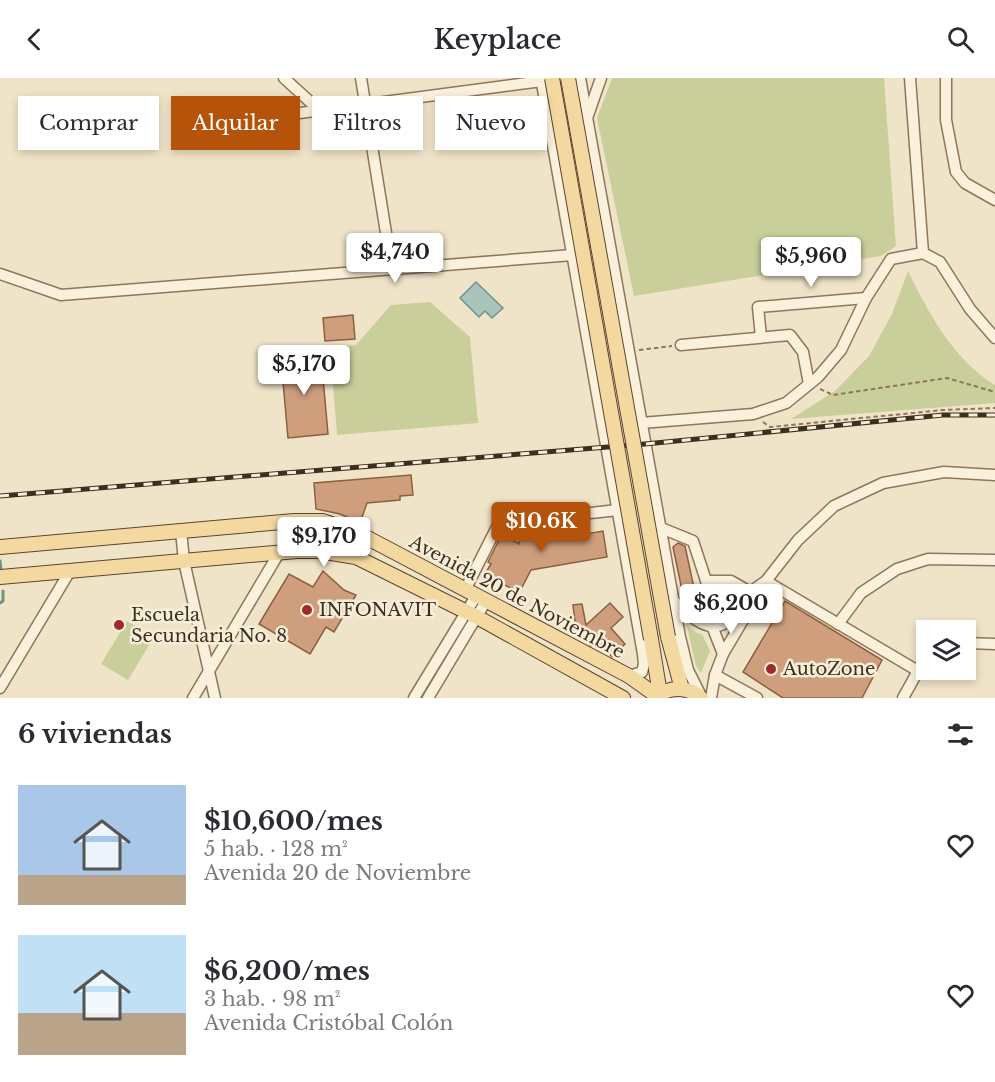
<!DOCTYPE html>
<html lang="es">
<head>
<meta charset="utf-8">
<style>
  body { margin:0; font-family:"Libre Baskerville",serif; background:#f7f7f7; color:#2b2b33; height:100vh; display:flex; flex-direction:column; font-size:22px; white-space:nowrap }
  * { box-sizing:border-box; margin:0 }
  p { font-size:20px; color:#7c7c81 }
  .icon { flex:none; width:33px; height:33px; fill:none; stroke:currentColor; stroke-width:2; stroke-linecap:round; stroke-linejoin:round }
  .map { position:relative; height:620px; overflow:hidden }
  .sheet { display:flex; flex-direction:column; background:#fff; flex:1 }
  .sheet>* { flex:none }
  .hud { position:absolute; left:18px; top:18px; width:600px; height:54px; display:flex; gap:12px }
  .controls { position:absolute; left:916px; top:542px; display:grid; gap:12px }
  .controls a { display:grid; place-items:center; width:60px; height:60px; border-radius:0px; background:#fff; box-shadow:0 3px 9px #0003; font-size:30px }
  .price { position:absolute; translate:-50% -51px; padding:0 14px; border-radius:6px; background:#fff; color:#222; font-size:20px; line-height:39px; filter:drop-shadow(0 2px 3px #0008) }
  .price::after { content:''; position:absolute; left:50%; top:36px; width:18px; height:14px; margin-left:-9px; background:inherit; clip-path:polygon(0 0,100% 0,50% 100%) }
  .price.selected { background:#b45309; color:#fff }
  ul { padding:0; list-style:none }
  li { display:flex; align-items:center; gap:18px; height:150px; padding:0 18px }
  li span { display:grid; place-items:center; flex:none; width:168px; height:120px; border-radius:0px; color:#555 }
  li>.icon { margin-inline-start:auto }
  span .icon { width:72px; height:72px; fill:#fffc; stroke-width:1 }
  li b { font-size:26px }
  h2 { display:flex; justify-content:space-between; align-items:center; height:72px; padding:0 18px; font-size:26px }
  .tag { padding:0 21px; border-radius:0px; background:#fff; box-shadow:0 3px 9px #0003; font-size:21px; line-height:54px }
  .tag.selected { background:#b45309; color:#fff }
  header { display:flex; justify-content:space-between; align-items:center; height:78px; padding:0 18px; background:#fff; font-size:27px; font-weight:600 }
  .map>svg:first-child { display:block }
  .green { fill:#c9cf9b }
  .water { fill:#a9c4bc; stroke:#6f938a; stroke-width:1.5 }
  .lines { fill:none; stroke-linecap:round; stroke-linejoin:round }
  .stream { stroke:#6f938a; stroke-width:3 }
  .building { fill:#cf9f7d; stroke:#8d5f41; stroke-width:1.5 }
  .minor-casing { stroke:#8d765c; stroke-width:13 }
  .major-casing { stroke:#5b4430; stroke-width:16 }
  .path { stroke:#8d765c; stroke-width:2; stroke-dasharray:4.5 3; stroke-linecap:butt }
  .minor { stroke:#faf1dc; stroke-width:10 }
  .major { stroke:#f3d9a0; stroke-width:14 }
  .rail-casing { stroke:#3d2e20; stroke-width:5 }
  .rail { stroke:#f7eed8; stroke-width:3; stroke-dasharray:9; stroke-linecap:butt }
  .major-bridge-casing { stroke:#5b4430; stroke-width:16; stroke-linecap:butt }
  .major-bridge { stroke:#f3d9a0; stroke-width:14 }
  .poi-dot { fill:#9e2a2b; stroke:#f7eed8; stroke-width:2 }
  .labels { text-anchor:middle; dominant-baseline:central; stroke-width:5; stroke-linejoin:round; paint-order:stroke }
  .street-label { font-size:18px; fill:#3d2e20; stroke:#f7eed8 }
  .poi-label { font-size:18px; fill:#3d2e20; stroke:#f7eed8; text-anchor:start }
</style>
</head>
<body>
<header><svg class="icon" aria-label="back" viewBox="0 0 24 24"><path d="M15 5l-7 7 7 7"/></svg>Keyplace<svg class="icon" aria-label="search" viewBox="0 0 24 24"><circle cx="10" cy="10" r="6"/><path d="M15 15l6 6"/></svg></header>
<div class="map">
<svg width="995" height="620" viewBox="0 0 995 620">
  <rect width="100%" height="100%" fill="#f0e4c8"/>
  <g class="green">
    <polygon points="612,0 884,0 896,168 881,178 634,218 597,40"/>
    <path d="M908 193C929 236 953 281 995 307V325L791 341 835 313 869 278 892 236Z"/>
    <polygon points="430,224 470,259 478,345 337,357 330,269 356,267 391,227"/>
    <polygon points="127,543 154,559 128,602 101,586"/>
    <polygon points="687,548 697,555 702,556 710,573 701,595 696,588"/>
  </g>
  <polygon class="water" points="476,204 503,230 492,240 485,233 479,239 460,220"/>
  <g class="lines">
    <g class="stream">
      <polyline points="0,483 1,492"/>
      <polyline points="0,525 3,523 3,513"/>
    </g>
  </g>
  <g class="building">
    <polygon points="353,237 355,261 325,263 323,240"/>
    <polygon points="321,277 328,356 288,360 281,281"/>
    <polygon points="411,397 413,417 400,418 400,422 367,425 360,445 340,436 316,431 314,405"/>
    <polygon points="550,447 550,452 561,450 563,460 603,453 607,479 531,492 519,515 485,496 491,486 488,484 502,456 519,466 518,451"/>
    <polygon points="678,465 685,468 697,524 702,519 704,521 706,532 702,535 687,519 684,522 673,469"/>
    <polygon points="323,493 344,512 356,517 334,554 326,549 310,576 259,546 289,496 313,509"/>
    <polygon points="785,523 882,582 862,620 783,620 743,594"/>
    <polygon points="610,525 623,539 611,550 625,566 612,579 597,563 591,568 578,554 582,550 575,543 573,527 582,526 586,547"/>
  </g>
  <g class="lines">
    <defs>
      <g id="minor">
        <polyline points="284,0 319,32"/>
        <polyline points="361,0 392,192"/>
        <polyline points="541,0 643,576 644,586 642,594 629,598"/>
        <polyline points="580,0 680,559 688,592 702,620"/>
        <polyline points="910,0 923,175"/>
        <polyline points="946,0 946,42 956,94 965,105 995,122"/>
        <polyline points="587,40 601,0"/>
        <polyline points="254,41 542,3"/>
        <polyline points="0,196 61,217 573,177"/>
        <polyline points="761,259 758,229 866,220"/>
        <polyline points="681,267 790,257 803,274 809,306"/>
        <polyline points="641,345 753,336 786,325 818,299 841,272 866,220 891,181 923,175 940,184 970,231 995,260"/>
        <polyline points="661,450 693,463 714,527 712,548 723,576"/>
        <polyline points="181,453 184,483 215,620"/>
        <polyline points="706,503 731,503 750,514"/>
        <polyline points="766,503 918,593"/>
        <polyline points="465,512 499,445 618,432"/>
        <path d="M674 523C688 537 712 561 731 540 745 526 744 517 763 505"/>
        <polyline points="838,546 861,515 897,491 928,481 995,482"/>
        <polyline points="966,565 995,566"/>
        <polyline points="715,597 757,620"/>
        <polyline points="0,610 70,493"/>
        <polyline points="193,620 279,475"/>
        <polyline points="414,620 476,518"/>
        <polyline points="428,620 486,523"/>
        <polyline points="711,620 715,597 723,576 766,503 798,462 834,428 883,405 944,394 995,397"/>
        <polyline points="903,620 918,593 927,585"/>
      </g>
      <g id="major">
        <polyline points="0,469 294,443 323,443 360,456 629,598 657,618"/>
        <polyline points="0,499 297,473 319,473 356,479 477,539 623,620"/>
        <polyline points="668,559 682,611"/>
        <polyline points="651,561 660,616"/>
        <path d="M655 620C668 608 688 608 701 620"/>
      </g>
    </defs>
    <use href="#minor" class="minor-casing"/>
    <use href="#major" class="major-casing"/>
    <g class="path">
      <polyline points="639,272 672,268"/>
      <polyline points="820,311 833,317 947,300 995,314"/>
      <polyline points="763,344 770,349 943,332 995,330"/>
    </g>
    <use href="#minor" class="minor"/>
    <use href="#major" class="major"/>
    <defs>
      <polyline id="rail" points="0,418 645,366 943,337 995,337"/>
    </defs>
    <use href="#rail" class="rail-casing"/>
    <use href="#rail" class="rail"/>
    <defs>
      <g id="major-bridge">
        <polyline points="552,0 651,561"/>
        <polyline points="568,0 668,559"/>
      </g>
    </defs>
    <use href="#major-bridge" class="major-bridge-casing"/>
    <use href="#major-bridge" class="major-bridge"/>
  </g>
  <g class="poi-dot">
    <circle cx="307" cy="532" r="6"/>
    <circle cx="119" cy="547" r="6"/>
    <circle cx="771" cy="591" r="6"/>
  </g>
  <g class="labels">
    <g class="street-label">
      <text transform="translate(517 519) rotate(28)">Avenida 20 de Noviembre</text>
    </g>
    <g class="poi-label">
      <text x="319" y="532">INFONAVIT</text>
      <text x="131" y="537">Escuela<tspan x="131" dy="21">Secundaria No. 8</tspan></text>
      <text x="783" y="591">AutoZone</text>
    </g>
  </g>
</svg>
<div class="controls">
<a><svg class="icon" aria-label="layers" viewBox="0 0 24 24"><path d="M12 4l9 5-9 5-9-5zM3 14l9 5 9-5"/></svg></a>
</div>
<b class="price" style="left:395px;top:206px">$4,740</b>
<b class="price" style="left:811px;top:210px">$5,960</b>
<b class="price" style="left:304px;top:318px">$5,170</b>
<b class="price selected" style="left:541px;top:475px">$10.6K</b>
<b class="price" style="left:324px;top:490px">$9,170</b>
<b class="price" style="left:731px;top:557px">$6,200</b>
<div class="hud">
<a class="tag">Comprar</a>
<a class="tag selected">Alquilar</a>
<a class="tag">Filtros</a>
<a class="tag">Nuevo</a>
</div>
</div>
<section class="sheet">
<h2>6 viviendas<svg class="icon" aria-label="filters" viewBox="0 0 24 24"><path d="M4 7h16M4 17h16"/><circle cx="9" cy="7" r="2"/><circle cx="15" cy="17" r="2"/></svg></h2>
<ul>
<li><span style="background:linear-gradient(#a9c7e8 75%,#b9a48a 0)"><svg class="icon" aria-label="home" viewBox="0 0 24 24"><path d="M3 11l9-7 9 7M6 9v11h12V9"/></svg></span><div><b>$10,600/mes</b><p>5 hab. · 128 m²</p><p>Avenida 20 de Noviembre</p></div><svg class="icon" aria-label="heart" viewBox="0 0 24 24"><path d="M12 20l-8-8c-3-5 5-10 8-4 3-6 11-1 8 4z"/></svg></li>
<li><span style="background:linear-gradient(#bfe0f5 65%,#b9a48a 0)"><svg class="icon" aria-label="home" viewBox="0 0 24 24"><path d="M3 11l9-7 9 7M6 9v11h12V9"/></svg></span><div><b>$6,200/mes</b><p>3 hab. · 98 m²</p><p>Avenida Cristóbal Colón</p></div><svg class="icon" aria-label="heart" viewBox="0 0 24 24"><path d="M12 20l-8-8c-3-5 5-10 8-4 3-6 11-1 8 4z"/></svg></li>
</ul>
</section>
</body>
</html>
